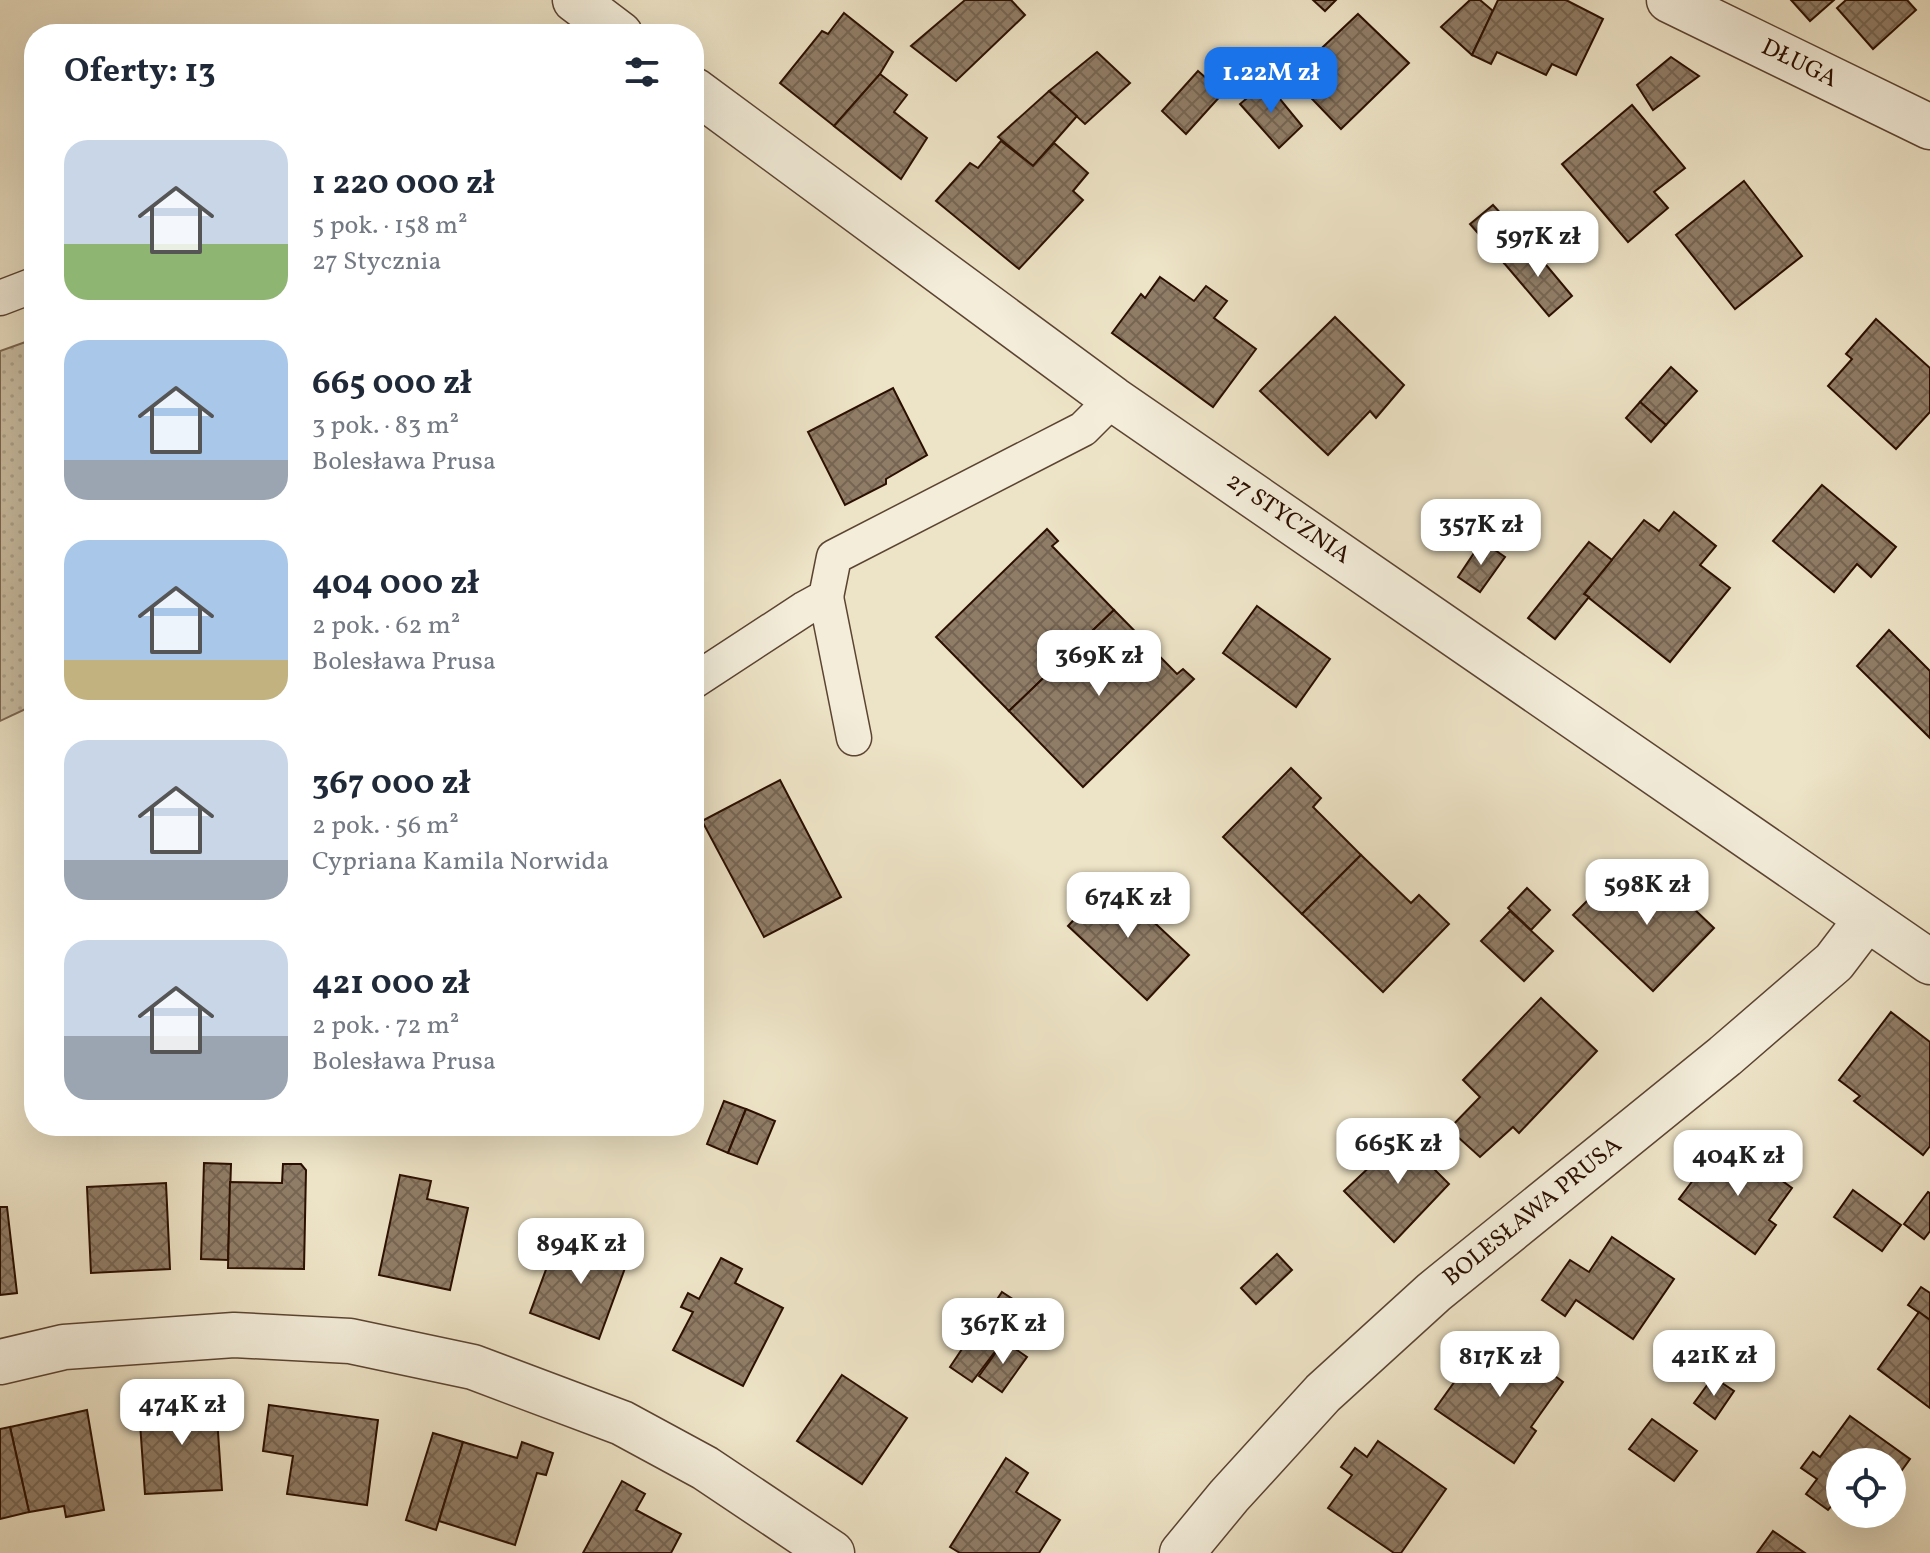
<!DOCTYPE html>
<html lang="pl">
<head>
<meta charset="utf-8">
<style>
  body { margin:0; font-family:Vollkorn,serif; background:#f2f2f3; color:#1f2937; height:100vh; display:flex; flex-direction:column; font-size:30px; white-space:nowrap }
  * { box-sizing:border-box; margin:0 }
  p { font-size:26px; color:#747a83 }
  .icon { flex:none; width:44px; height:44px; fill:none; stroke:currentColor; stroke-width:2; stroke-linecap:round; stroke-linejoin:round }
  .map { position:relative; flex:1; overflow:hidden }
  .sheet { position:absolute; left:24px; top:24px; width:680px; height:1112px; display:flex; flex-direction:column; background:#fff; border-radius:32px; box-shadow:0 8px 32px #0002 }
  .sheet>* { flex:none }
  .tools { position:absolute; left:1826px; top:1448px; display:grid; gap:16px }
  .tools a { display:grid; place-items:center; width:80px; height:80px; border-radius:50%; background:#fff; box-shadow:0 8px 32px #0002; font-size:40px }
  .price { position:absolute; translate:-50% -68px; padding:0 18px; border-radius:16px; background:#fff; color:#222; font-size:26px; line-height:52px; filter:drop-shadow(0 2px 4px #0008) }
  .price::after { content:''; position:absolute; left:50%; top:48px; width:24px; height:18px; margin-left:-12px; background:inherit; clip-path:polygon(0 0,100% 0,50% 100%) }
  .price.current { background:#1a73e8; color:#fff }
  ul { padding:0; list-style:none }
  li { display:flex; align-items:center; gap:24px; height:200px; padding:0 40px }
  li span { display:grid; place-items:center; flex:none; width:224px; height:160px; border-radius:24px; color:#555 }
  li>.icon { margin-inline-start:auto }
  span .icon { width:96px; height:96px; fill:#fffc; stroke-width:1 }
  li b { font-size:34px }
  h2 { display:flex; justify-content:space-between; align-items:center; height:96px; padding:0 40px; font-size:34px }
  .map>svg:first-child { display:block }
  .grass { fill:url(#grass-dots); stroke:#7c6752; stroke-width:2 }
  .building { fill:url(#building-cross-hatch); stroke:#2b0f00; stroke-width:2 }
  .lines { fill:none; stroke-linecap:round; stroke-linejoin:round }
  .lane-casing { stroke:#5c4432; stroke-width:37 }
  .street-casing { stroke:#5c4432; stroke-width:47 }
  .lane { stroke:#f3edda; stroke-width:34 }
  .street { stroke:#f3edda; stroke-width:44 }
  .labels { text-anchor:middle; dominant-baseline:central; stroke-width:6; stroke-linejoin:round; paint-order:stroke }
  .street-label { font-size:24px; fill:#2b0f00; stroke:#f3edda }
</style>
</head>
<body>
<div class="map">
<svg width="1930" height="1553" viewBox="0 0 1930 1553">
  <defs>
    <pattern id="grass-dots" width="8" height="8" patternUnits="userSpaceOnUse" patternTransform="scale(2)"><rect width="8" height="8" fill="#ccbfa4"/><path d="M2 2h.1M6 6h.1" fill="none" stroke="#afa38b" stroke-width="1.8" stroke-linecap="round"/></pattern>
    <pattern id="building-cross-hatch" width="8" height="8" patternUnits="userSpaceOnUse" patternTransform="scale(2)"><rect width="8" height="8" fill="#907d67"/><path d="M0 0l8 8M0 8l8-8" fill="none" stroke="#766552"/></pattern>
  </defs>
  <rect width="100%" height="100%" fill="#ede3c6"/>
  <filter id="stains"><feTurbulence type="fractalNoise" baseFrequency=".0025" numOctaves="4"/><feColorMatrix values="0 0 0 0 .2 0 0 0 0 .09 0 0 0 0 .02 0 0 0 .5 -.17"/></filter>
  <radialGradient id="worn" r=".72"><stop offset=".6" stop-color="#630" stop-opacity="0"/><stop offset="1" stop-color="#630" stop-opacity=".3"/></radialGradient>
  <polygon class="grass" points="34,339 34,705 0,721 0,351"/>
  <g class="building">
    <polygon points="965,0 1011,0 1025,15 956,81 911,46"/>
    <polygon points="1313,0 1336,0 1325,11"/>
    <polygon points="1470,0 1480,0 1493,11 1472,55 1441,27"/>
    <polygon points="1498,0 1566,0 1603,19 1576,75 1552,64 1546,75 1497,52 1491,64 1472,55"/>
    <polygon points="1791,0 1834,0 1810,21"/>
    <polygon points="1846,0 1907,0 1916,10 1873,49 1837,8"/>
    <polygon points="844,13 893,52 880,74 834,126 780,83 822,31 828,34"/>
    <polygon points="1358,14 1409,63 1341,129 1291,77"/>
    <polygon points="1097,52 1130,83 1085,124 1049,91"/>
    <polygon points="1671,57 1699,76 1653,110 1637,85"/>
    <polygon points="1198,71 1223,93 1186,134 1162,111"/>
    <polygon points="880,74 907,95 894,112 927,138 901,179 834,126"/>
    <polygon points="1266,82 1302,126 1279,148 1240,104"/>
    <polygon points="1049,91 1077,116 1033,166 998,137"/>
    <polygon points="1632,105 1685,168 1654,192 1668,208 1628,242 1562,164"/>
    <polygon points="1001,141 1033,166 1054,143 1088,173 1073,191 1083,200 1019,269 936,201 970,163 978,168"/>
    <polygon points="1744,181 1802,256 1735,309 1676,235"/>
    <polygon points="1493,205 1527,242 1504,263 1470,224"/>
    <polygon points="1527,242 1572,296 1549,316 1504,263"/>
    <polygon points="1160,277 1194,301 1206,286 1227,301 1214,318 1256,349 1213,407 1112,333 1141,294 1145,298"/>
    <polygon points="1335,317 1404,385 1376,418 1370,411 1328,455 1260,391"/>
    <polygon points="1876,319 1930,368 1930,412 1896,449 1828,386 1852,359 1846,354"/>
    <polygon points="1671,367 1697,391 1666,425 1640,402"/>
    <polygon points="893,388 927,455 886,479 886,484 845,505 808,432"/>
    <polygon points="1640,402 1666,425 1651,442 1626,418"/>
    <polygon points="1822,485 1896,547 1871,577 1857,564 1834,592 1773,541"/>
    <polygon points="1674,512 1716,546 1700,565 1730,588 1670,662 1584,594 1644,520 1659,531"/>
    <polygon points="1047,529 1058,541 1052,546 1114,610 1009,711 936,637"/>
    <polygon points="1482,541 1505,557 1480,592 1458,577"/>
    <polygon points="1589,542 1612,560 1584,594 1589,597 1555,639 1528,618"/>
    <polygon points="1257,606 1330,659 1296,707 1223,653"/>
    <polygon points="1114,610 1177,674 1183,669 1194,679 1083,787 1009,711"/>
    <polygon points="1889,630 1930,671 1930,738 1857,666"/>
    <polygon points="1291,768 1321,798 1313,807 1361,855 1302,914 1223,837"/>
    <polygon points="780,780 841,897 764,937 702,821"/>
    <polygon points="1361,855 1411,903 1419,895 1449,924 1383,992 1302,914"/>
    <polygon points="1648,865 1714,928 1653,991 1573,915 1592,896 1606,909"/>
    <polygon points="1110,881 1189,955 1147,1000 1068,926"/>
    <polygon points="1527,888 1550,910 1531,930 1508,908"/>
    <polygon points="1510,911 1553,951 1524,981 1481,941"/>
    <polygon points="1541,998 1597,1051 1519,1133 1513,1127 1480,1157 1449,1129 1480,1097 1463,1080"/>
    <polygon points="1891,1012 1930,1042 1930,1146 1923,1155 1854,1101 1860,1096 1839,1080"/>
    <polygon points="724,1101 746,1109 728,1153 707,1144"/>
    <polygon points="746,1109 775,1121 757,1164 728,1153"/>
    <polygon points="1411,1128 1429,1147 1421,1156 1449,1184 1394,1242 1344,1191"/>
    <polygon points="1736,1147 1792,1188 1769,1220 1776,1225 1755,1254 1679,1199 1711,1156 1724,1164"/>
    <polygon points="204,1163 231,1164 228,1260 201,1259"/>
    <polygon points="283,1164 301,1164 306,1170 304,1269 228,1268 230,1182 282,1183"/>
    <polygon points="400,1175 431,1181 427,1199 468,1208 450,1290 379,1275"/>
    <polygon points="166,1183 170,1269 91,1273 87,1187"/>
    <polygon points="1853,1190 1901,1225 1882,1251 1834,1217"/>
    <polygon points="1928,1192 1930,1193 1930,1231 1924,1239 1904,1224"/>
    <polygon points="0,1207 7,1207 17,1293 0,1295"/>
    <polygon points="558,1237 604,1254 610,1240 632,1249 599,1339 530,1313"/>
    <polygon points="1612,1237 1674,1279 1633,1339 1576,1300 1565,1316 1542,1300 1570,1260 1589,1272"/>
    <polygon points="1277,1254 1292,1270 1256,1304 1241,1288"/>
    <polygon points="721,1258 742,1269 735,1283 783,1308 743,1386 673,1350 693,1312 681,1307 688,1293 699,1299"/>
    <polygon points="1921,1287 1930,1293 1930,1320 1908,1305"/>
    <polygon points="1002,1292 1025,1307 1003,1341 980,1325"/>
    <polygon points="1919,1312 1930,1320 1930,1408 1878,1369"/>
    <polygon points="978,1325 1003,1341 972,1382 950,1367"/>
    <polygon points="1004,1341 1027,1357 1002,1392 979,1376"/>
    <polygon points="1483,1342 1505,1359 1514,1346 1563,1382 1531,1427 1536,1431 1514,1463 1435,1409"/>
    <polygon points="842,1375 907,1418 862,1484 797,1441"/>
    <polygon points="1713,1377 1734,1391 1715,1419 1694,1403"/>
    <polygon points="215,1389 222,1490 145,1494 139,1409 196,1406 195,1390"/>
    <polygon points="269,1405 378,1420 367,1505 287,1494 293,1456 263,1451"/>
    <polygon points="87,1410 104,1510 66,1517 64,1506 29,1512 10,1427"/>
    <polygon points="1850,1416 1910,1459 1892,1484 1892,1462 1840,1462 1840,1496 1828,1510 1806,1494 1817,1479 1801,1468 1813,1452 1820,1457"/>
    <polygon points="1652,1419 1697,1451 1674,1481 1629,1449"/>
    <polygon points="10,1427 29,1512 0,1519 0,1429"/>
    <polygon points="433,1433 463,1442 436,1530 406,1520"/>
    <polygon points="1378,1441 1446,1489 1401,1553 1394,1553 1328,1508 1352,1475 1341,1467 1355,1448 1367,1457"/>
    <polygon points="463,1442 517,1458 522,1442 553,1453 546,1475 537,1473 515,1545 439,1521"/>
    <polygon points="1006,1458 1028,1473 1016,1492 1060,1520 1039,1553 960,1553 950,1547"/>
    <polygon points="622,1481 645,1494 636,1510 681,1534 671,1553 583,1553"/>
    <polygon points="1773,1531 1805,1553 1757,1553"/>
  </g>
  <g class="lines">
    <defs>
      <g id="lane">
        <polyline points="0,298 34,285"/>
        <polyline points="826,597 854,738"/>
        <polyline points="694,681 804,609 826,597 834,557 1083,429 1113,399"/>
      </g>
      <g id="street">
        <polyline points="575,0 620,34"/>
        <polyline points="1669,0 1930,127"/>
        <polyline points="694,90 1113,399 1930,962"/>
        <polyline points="0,1362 64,1347 234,1335 350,1341 473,1367 622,1423 705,1468 832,1553"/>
        <polyline points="1182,1553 1229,1496 1323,1393 1434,1292 1725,1056 1834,962 1866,920"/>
      </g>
    </defs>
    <use href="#lane" class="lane-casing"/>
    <use href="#street" class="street-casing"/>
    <use href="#lane" class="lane"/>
    <use href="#street" class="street"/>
  </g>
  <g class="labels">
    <g class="street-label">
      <text transform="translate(1799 64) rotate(26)">DŁUGA</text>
      <text transform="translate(1288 519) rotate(34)">27 STYCZNIA</text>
      <text transform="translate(1533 1212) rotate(-39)">BOLESŁAWA PRUSA</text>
    </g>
  </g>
  <rect width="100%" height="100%" filter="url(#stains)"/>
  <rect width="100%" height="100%" fill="url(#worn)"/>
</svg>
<div class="tools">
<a><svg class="icon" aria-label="locate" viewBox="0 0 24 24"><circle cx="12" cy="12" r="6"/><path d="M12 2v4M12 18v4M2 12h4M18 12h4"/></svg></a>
</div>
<b class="price current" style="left:1271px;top:115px">1.22M zł</b>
<b class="price" style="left:1538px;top:279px">597K zł</b>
<b class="price" style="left:1481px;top:567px">357K zł</b>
<b class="price" style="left:1099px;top:698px">369K zł</b>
<b class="price" style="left:1647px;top:927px">598K zł</b>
<b class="price" style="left:1128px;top:940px">674K zł</b>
<b class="price" style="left:1398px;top:1186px">665K zł</b>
<b class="price" style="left:1738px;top:1198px">404K zł</b>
<b class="price" style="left:581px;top:1286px">894K zł</b>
<b class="price" style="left:1003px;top:1366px">367K zł</b>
<b class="price" style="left:1714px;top:1398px">421K zł</b>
<b class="price" style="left:1500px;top:1399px">817K zł</b>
<b class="price" style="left:182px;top:1447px">474K zł</b>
<section class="sheet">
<h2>Oferty: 13<svg class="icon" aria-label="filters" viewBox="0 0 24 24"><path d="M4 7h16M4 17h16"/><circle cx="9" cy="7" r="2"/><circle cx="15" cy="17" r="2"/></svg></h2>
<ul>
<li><span style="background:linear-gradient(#c9d6e8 65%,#8fb573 0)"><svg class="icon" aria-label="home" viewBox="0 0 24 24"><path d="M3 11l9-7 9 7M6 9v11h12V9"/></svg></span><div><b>1 220 000 zł</b><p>5 pok. · 158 m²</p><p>27 Stycznia</p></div></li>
<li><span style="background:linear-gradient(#a9c7e8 75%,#9aa5b1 0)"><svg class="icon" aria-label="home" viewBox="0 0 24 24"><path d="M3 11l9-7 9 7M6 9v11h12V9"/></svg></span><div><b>665 000 zł</b><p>3 pok. · 83 m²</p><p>Bolesława Prusa</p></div></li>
<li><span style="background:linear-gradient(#a9c7e8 75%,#c2b280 0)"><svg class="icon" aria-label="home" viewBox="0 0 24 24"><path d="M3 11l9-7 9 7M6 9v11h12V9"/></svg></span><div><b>404 000 zł</b><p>2 pok. · 62 m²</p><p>Bolesława Prusa</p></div></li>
<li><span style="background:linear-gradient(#c9d6e8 75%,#9aa5b1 0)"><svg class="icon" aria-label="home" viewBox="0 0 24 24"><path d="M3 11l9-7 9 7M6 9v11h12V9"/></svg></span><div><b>367 000 zł</b><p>2 pok. · 56 m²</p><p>Cypriana Kamila Norwida</p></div></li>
<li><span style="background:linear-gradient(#c9d6e8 60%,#9aa5b1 0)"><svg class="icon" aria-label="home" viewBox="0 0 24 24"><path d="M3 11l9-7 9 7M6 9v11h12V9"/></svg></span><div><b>421 000 zł</b><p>2 pok. · 72 m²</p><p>Bolesława Prusa</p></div></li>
</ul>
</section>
</div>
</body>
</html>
